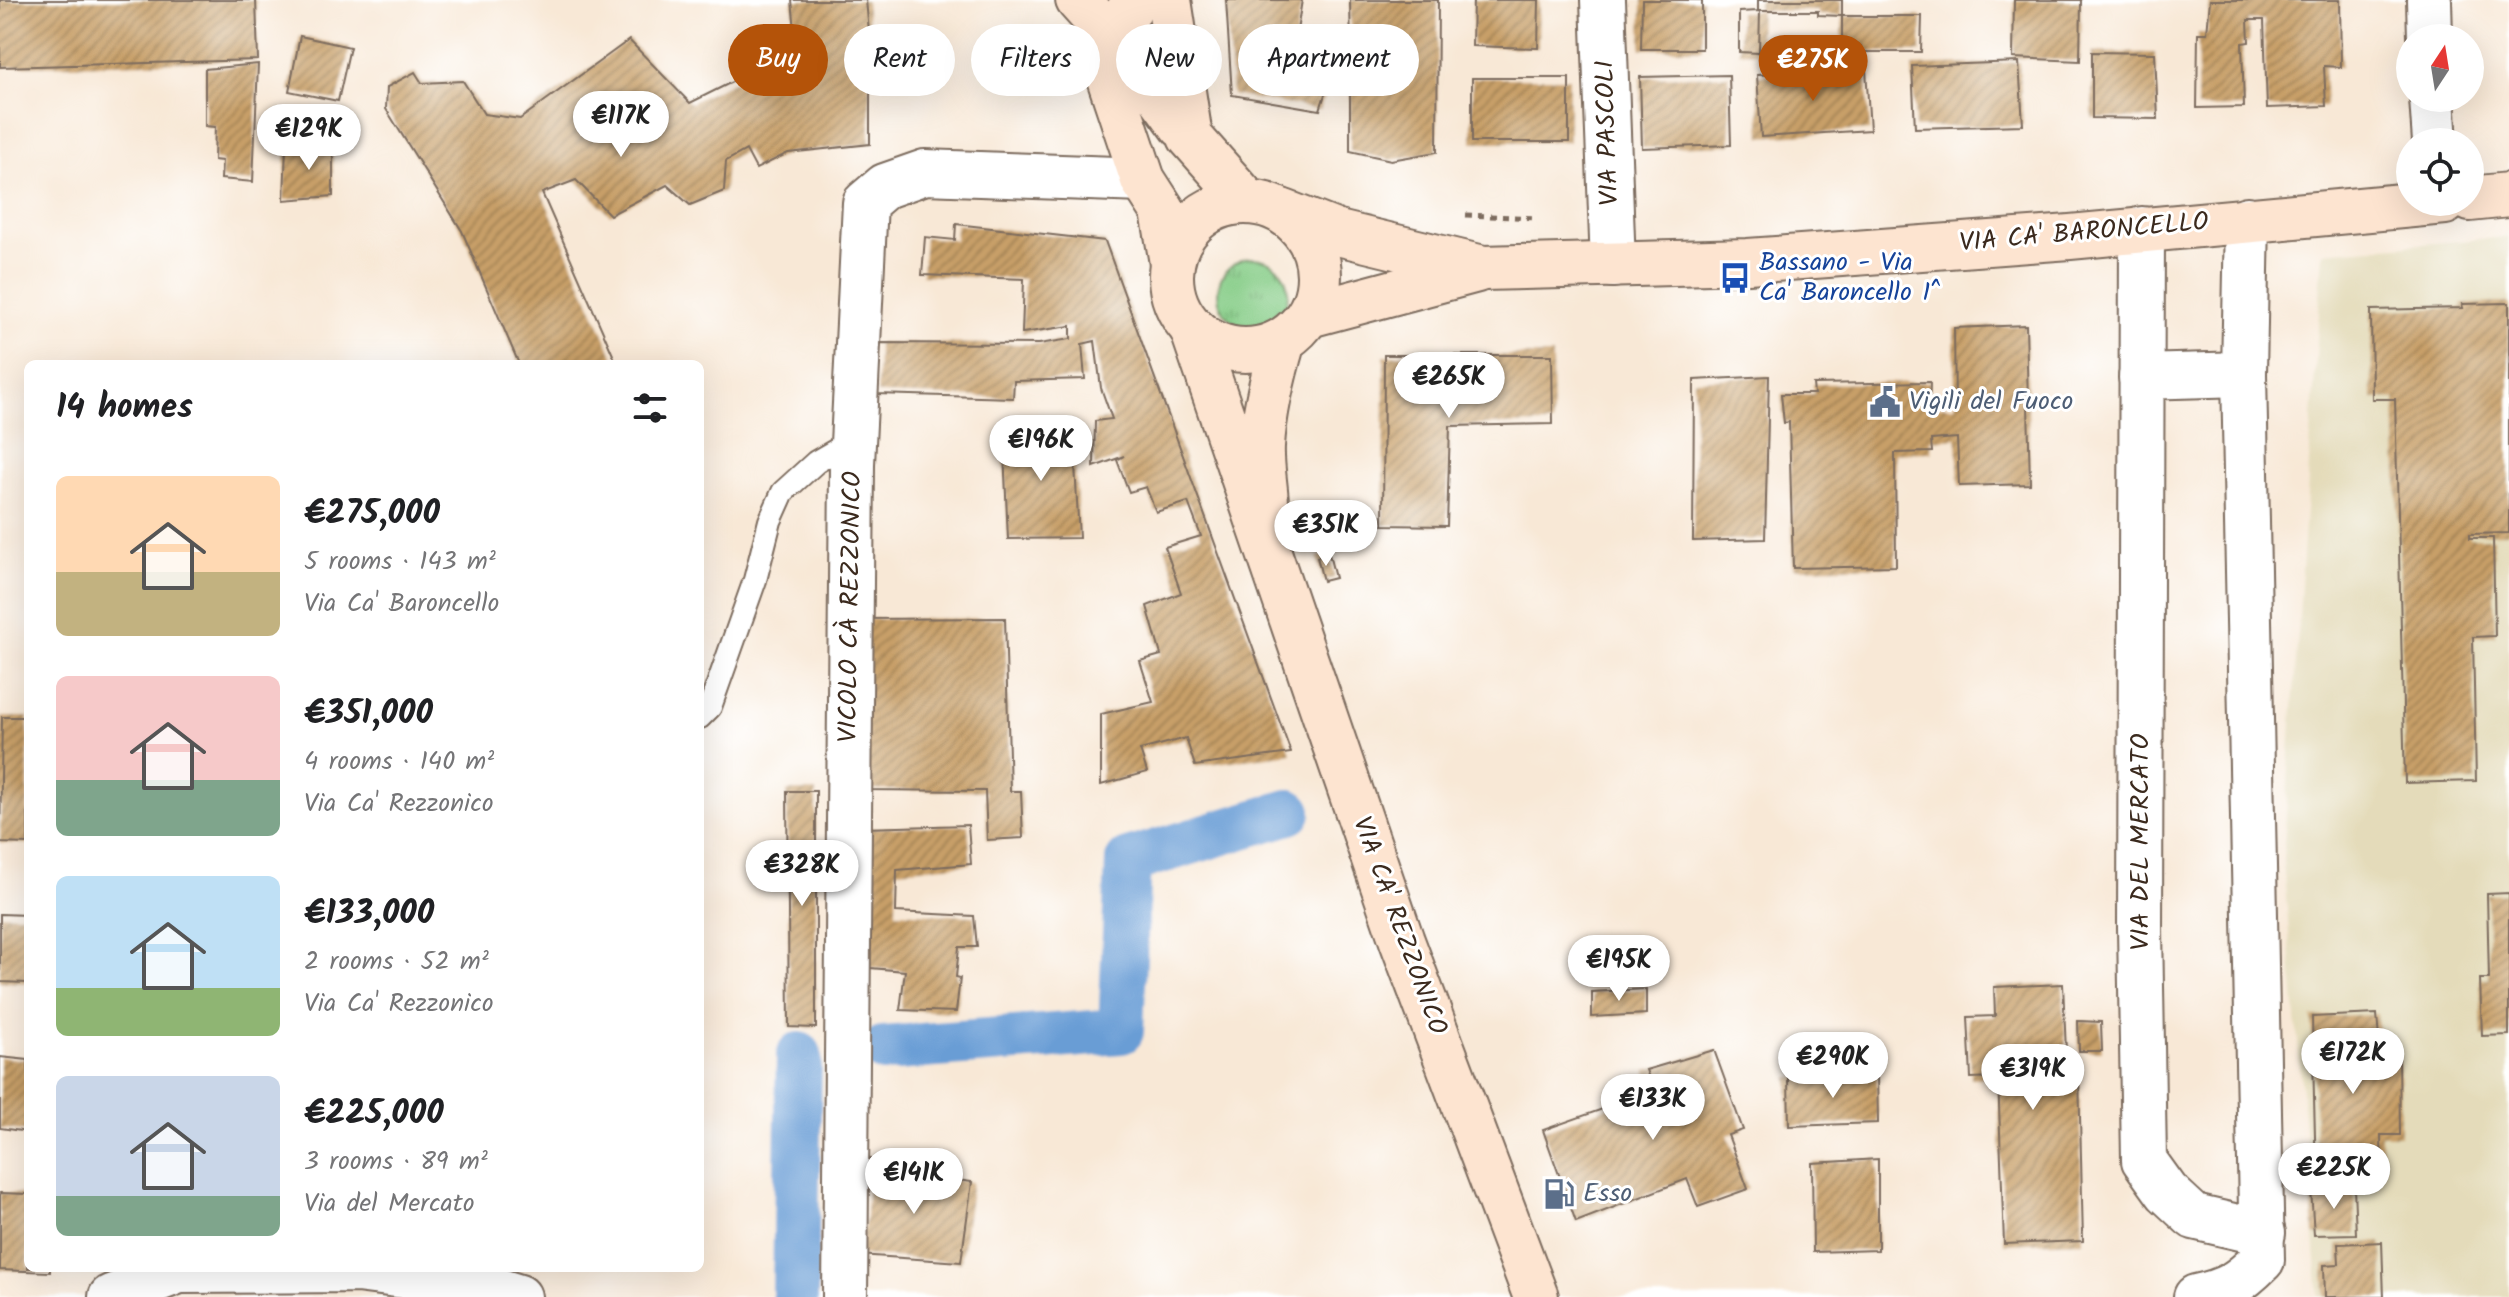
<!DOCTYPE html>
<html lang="en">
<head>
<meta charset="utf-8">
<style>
  body { margin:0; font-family:Kalam,sans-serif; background:#f6f6f6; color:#202124; height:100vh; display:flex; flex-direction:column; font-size:30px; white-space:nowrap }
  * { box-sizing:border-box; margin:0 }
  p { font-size:26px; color:#757577 }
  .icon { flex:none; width:44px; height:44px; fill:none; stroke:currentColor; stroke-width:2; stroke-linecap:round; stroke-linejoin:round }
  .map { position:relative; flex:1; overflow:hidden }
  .panel { position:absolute; left:24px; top:360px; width:680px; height:912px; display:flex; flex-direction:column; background:#fff; border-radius:12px; box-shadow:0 8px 32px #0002 }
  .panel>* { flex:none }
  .top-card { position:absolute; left:728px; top:24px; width:760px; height:72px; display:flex; gap:16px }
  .needle { width:52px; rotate:12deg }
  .buttons { position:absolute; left:2396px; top:24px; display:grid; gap:16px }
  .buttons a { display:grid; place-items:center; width:88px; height:88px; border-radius:50%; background:#fff; box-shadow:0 8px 32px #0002; font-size:40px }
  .price { position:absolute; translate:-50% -68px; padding:0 18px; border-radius:28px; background:#fff; color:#222; font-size:26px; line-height:52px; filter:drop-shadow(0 2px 4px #0008) }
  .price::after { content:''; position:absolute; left:50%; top:48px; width:24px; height:18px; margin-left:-12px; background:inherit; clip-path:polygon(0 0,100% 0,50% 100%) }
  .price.current { background:#b45309; color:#fff }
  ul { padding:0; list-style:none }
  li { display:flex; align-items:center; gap:24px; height:200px; padding:0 32px }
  li span { display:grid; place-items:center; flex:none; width:224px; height:160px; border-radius:12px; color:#555 }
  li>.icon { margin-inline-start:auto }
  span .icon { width:96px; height:96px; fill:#fffc; stroke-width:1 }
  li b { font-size:34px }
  h2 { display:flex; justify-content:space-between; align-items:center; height:96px; padding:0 32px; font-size:34px }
  .tag { padding:0 28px; border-radius:36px; background:#fff; box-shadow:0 8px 32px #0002; font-size:28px; line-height:72px }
  .tag.current { background:#b45309; color:#fff }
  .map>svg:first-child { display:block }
  .built { fill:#e4dbba }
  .grass { fill:url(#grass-tufts); stroke:#617c53; stroke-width:2 }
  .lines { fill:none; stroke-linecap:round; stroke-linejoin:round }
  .canal { stroke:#699dd5; stroke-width:46 }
  .building { fill:url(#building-hatch) }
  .lane-casing { stroke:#7d6c5e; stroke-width:26 }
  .street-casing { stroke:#7d6c5e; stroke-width:48 }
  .secondary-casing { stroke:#7d6c5e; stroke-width:48 }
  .path { stroke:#7d6c5e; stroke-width:5; stroke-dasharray:6 6; stroke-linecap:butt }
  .lane { stroke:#fff; stroke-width:22 }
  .street { stroke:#fff; stroke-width:44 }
  .secondary { stroke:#fde4d0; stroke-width:44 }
  .labels { text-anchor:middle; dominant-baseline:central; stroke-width:6; stroke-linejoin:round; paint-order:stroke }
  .street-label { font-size:26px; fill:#3b2a1e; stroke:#fff }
  .transit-label { font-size:26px; fill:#164399; stroke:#fff; text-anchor:start }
  .service-label { font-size:26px; fill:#4e5e75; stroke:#fff; text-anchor:start }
</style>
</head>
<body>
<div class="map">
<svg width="2509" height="1297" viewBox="0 0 2509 1297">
  <defs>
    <pattern id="grass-tufts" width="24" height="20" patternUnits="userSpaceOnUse" patternTransform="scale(2)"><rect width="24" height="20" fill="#87cd88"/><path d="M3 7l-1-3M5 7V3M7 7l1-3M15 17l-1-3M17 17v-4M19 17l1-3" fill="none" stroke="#75b075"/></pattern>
    <pattern id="building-hatch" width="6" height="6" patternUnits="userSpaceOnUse" patternTransform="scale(2)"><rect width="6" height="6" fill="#c79f68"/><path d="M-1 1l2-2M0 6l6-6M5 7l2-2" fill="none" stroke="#a38255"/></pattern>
  </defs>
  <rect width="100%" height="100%" fill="#fff"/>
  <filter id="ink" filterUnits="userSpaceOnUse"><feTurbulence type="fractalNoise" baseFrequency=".0125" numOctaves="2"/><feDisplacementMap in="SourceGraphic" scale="16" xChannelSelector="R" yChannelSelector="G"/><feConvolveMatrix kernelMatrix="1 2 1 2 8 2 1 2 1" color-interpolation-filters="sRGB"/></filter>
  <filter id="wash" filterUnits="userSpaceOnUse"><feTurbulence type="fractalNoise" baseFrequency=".006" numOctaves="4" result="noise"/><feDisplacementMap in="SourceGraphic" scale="32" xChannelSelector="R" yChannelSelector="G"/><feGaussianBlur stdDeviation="1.8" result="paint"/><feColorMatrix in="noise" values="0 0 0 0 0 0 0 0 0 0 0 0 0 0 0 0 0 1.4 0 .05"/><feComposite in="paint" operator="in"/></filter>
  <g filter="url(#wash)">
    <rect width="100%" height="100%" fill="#f8e8d6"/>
    <polygon class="built" points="2509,237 2509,1297 2319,1297 2283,860 2323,252"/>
    <circle class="grass" cx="1253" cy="293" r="35"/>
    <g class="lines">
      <g class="canal">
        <polyline points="883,1049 1121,1031 1128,861 1289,812"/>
        <polyline points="795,1297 799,1055"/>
      </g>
    </g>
    <g id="blocks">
      <g class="building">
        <polygon points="0,0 256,0 258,60 0,67"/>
        <polygon points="792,0 866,0 872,63 894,65 894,79 870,81 870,144 788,153 756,169 746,150 726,161 724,191 690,205 667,185 610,215 576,180 542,193 617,364 519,364 462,231 386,109 387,87 415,72 422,83 463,81 484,114 520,119 629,40 690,103 752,72 798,60"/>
        <polygon points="1226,0 1302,0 1295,43 1351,50 1350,0 1438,0 1437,152 1391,160 1350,151 1350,74 1332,72 1320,110 1232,95"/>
        <polygon points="1473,0 1539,0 1538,48 1472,46"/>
        <polygon points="1642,0 1702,0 1702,49 1641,49"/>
        <polygon points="1758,0 1842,0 1842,16 1818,15 1818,11 1760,11 1759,53 1739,52 1739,12 1758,11"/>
        <polygon points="2014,0 2081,0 2080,61 2013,58"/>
        <polygon points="2210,0 2340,0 2341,67 2324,66 2326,106 2267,108 2264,20 2248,20 2249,42 2242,43 2244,107 2197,108 2198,33 2207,33"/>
        <polygon points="1842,16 1922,16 1921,52 1861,52 1861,46 1842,45"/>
        <polygon points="300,36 350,47 338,101 289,91"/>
        <polygon points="2092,52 2155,53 2158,119 2092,118"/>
        <polygon points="2019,62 2023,125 1915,128 1912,66"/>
        <polygon points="258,64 253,182 221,179 222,161 214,160 215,127 205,126 205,69"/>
        <polygon points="1866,69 1870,130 1761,137 1757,75"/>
        <polygon points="1729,75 1731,145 1642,148 1640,77"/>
        <rect x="1472" y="78" width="97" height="64"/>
        <polygon points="286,146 333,147 333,196 284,200"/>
        <polygon points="956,224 1105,241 1291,753 1195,766 1186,738 1140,750 1147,772 1101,785 1101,714 1153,702 1140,661 1161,655 1147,606 1181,593 1165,547 1201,536 1188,502 1156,512 1146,487 1129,492 1117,460 1124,456 1094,467 1095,421 1112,419 1101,388 1095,341 1082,344 1085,379 1014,381 1013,398 877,394 878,343 1039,344 1071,339 1071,326 1022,333 1024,279 922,275 925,237 955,240"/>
        <polygon points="2509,303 2509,533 2470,534 2470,538 2493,538 2495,636 2473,637 2476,781 2405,783 2395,399 2372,399 2371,310 2463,308 2462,304"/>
        <polygon points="2026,325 2030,484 1959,486 1957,438 1931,440 1932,452 1895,453 1896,566 1793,568 1789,422 1784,423 1781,394 1814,394 1813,384 1930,382 1929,406 1955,406 1954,328"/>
        <polygon points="1384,355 1552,355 1553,424 1450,426 1447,526 1383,525"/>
        <polygon points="1769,376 1765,539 1693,541 1694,380"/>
        <polygon points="1073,427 1079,538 1008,539 1003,429"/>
        <polygon points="1329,554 1335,578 1323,581 1317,557"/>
        <polygon points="1005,618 1010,791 1021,791 1023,838 987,840 985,791 863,790 865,619"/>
        <polygon points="2,717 28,717 28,844 0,843"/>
        <polygon points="787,791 816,791 816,1028 789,1027"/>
        <polygon points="968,825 971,864 897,870 896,912 974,916 977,947 959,947 956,977 960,978 956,1012 900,1010 905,971 859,967 864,828"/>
        <polygon points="2509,893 2509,1035 2482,1036 2480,979 2489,979 2487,894"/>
        <polygon points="0,914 28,915 28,983 0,982"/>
        <polygon points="2063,984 2067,1074 2079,1075 2083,1241 2004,1244 1998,1077 1971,1078 1968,1017 1995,1016 1994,987"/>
        <polygon points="1646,989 1646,1014 1592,1017 1592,992"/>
        <polygon points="2377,1014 2380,1052 2399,1052 2400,1135 2381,1135 2382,1177 2316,1177 2312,1017"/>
        <polygon points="2078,1021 2101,1022 2102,1051 2079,1051"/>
        <polygon points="1714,1050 1743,1130 1728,1135 1748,1189 1698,1207 1687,1179 1576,1222 1543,1130 1654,1091 1646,1070"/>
        <polygon points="0,1057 28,1060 28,1132 0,1128"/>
        <polygon points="1877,1074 1878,1123 1789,1126 1788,1077"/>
        <polygon points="869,1159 892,1160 891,1176 921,1175 972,1182 961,1262 859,1255 866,1215"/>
        <polygon points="1878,1159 1878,1250 1813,1252 1812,1163"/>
        <polygon points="2354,1188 2356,1234 2314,1235 2311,1189"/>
        <polygon points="0,1193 28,1194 28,1268 50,1268 50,1272 0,1270"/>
        <polygon points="2382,1242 2384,1297 2325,1297 2324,1265 2339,1264 2338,1244"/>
      </g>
    </g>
  </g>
  <g filter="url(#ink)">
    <use href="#blocks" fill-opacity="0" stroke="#7d6c5e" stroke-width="2"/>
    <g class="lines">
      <defs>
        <polyline id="lane" points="700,717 710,707 755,580 770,521 783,492 816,462 854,440"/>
        <g id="street">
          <polyline points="1603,0 1613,265"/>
          <polyline points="2429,0 2430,38"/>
          <polyline points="2432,98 2435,142"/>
          <polyline points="2142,229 2140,928 2144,1160 2167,1192 2194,1217 2263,1233"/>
          <polyline points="2141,377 2244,374"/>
          <polyline points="111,1297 179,1271 357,1270 484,1286 519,1297"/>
          <polyline points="845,1297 852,464 865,203 885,186 925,172 1143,180"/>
          <path d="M2196 1297C2228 1290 2239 1283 2262 1260L2244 374 2247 219"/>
        </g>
        <g id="secondary">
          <polyline points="1078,0 1095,19 1116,36 1182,126"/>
          <polyline points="1134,0 1116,36 1108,75 1143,180 1163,211 1172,263"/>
          <polyline points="1169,0 1190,137 1246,200"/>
          <polyline points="2470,199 2509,195"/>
          <circle cx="1245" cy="276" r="74"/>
          <polyline points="1284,212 1338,233 1483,268 1748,261 2070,237 2445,202"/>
          <polyline points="1309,315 1477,270"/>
          <polyline points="1192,328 1402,941 1536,1297"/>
          <path d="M1266 502C1265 484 1261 464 1262 446 1264 410 1273 375 1283 341"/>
        </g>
      </defs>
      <use href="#lane" class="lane-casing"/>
      <use href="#street" class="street-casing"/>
      <use href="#secondary" class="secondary-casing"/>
      <g class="path">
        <polyline points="1053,42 1062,70"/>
        <polyline points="1466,215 1536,218"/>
      </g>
      <use href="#lane" class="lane"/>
      <use href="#street" class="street"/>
      <use href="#secondary" class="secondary"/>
    </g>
  </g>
  <defs>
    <symbol id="bus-bare" viewBox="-9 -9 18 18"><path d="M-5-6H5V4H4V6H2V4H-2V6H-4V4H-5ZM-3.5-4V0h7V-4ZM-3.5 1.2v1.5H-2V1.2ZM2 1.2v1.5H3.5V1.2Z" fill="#1a4fb4" stroke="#fff" stroke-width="2.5" paint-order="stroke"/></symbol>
    <symbol id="civic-bare" viewBox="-9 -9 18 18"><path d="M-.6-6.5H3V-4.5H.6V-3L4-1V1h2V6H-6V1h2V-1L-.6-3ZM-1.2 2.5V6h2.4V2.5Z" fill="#5c6f8a" stroke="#fff" stroke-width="2.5" paint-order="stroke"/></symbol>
    <symbol id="fuel-bare" viewBox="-9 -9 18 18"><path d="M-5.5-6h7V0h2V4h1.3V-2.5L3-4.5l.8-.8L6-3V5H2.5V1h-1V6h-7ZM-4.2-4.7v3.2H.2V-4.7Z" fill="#5c6f8a" stroke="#fff" stroke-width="2.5" paint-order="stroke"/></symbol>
  </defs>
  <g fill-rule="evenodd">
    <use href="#bus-bare" x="1713" y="256" width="44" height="44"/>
    <use href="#civic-bare" x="1863" y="380" width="44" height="44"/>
    <use href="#fuel-bare" x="1537" y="1172" width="44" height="44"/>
  </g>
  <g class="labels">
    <g class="street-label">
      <text transform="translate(1608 133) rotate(-92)">VIA PASCOLI</text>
      <text transform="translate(2084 233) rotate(-5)">VIA CA' BARONCELLO</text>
      <text transform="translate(851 607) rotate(-89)">VICOLO CÀ REZZONICO</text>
      <text transform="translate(2141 842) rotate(-90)">VIA DEL MERCATO</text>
      <text transform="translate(1399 926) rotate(70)">VIA CA' REZZONICO</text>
    </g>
    <g class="transit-label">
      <text x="1759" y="263">Bassano - Via<tspan x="1759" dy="30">Ca' Baroncello 1^</tspan></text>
    </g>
    <g class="service-label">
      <text x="1909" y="402">Vigili del Fuoco</text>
      <text x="1583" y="1194">Esso</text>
    </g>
  </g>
</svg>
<div class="buttons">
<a><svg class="needle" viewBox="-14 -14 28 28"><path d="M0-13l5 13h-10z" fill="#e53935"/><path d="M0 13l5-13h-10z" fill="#757577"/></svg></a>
<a><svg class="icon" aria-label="locate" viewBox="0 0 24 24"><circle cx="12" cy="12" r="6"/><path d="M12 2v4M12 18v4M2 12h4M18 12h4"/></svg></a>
</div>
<b class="price current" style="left:1813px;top:103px">€275K</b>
<b class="price" style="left:621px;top:159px">€117K</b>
<b class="price" style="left:309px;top:172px">€129K</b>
<b class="price" style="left:1449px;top:420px">€265K</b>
<b class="price" style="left:1041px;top:483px">€196K</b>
<b class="price" style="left:1326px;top:568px">€351K</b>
<b class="price" style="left:802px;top:908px">€328K</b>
<b class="price" style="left:1619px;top:1003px">€195K</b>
<b class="price" style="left:2353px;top:1096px">€172K</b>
<b class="price" style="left:1833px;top:1100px">€290K</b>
<b class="price" style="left:2033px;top:1112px">€319K</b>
<b class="price" style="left:1653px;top:1142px">€133K</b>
<b class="price" style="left:2334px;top:1211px">€225K</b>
<b class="price" style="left:914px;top:1216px">€141K</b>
<div class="top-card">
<a class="tag current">Buy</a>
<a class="tag">Rent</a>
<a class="tag">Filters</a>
<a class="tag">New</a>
<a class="tag">Apartment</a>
</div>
<section class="panel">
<h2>14 homes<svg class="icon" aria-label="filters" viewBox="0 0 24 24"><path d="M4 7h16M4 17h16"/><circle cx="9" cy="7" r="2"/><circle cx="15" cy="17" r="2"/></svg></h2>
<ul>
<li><span style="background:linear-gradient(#ffd9b3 60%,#c2b280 0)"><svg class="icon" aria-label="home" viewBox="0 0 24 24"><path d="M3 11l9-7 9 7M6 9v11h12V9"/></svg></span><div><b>€275,000</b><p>5 rooms · 143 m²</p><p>Via Ca' Baroncello</p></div></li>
<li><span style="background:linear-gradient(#f6c9c9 65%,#7fa58c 0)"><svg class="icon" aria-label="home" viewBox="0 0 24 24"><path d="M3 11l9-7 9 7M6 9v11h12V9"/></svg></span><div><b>€351,000</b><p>4 rooms · 140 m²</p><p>Via Ca' Rezzonico</p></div></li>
<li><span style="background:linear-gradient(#bfe0f5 70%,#8fb573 0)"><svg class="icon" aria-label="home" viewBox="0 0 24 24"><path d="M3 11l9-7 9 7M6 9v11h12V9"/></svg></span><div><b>€133,000</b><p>2 rooms · 52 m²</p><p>Via Ca' Rezzonico</p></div></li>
<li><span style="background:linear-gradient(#c9d6e8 75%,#7fa58c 0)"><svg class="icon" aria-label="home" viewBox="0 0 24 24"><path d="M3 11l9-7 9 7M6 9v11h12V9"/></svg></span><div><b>€225,000</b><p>3 rooms · 89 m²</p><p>Via del Mercato</p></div></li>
</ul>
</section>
</div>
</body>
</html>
